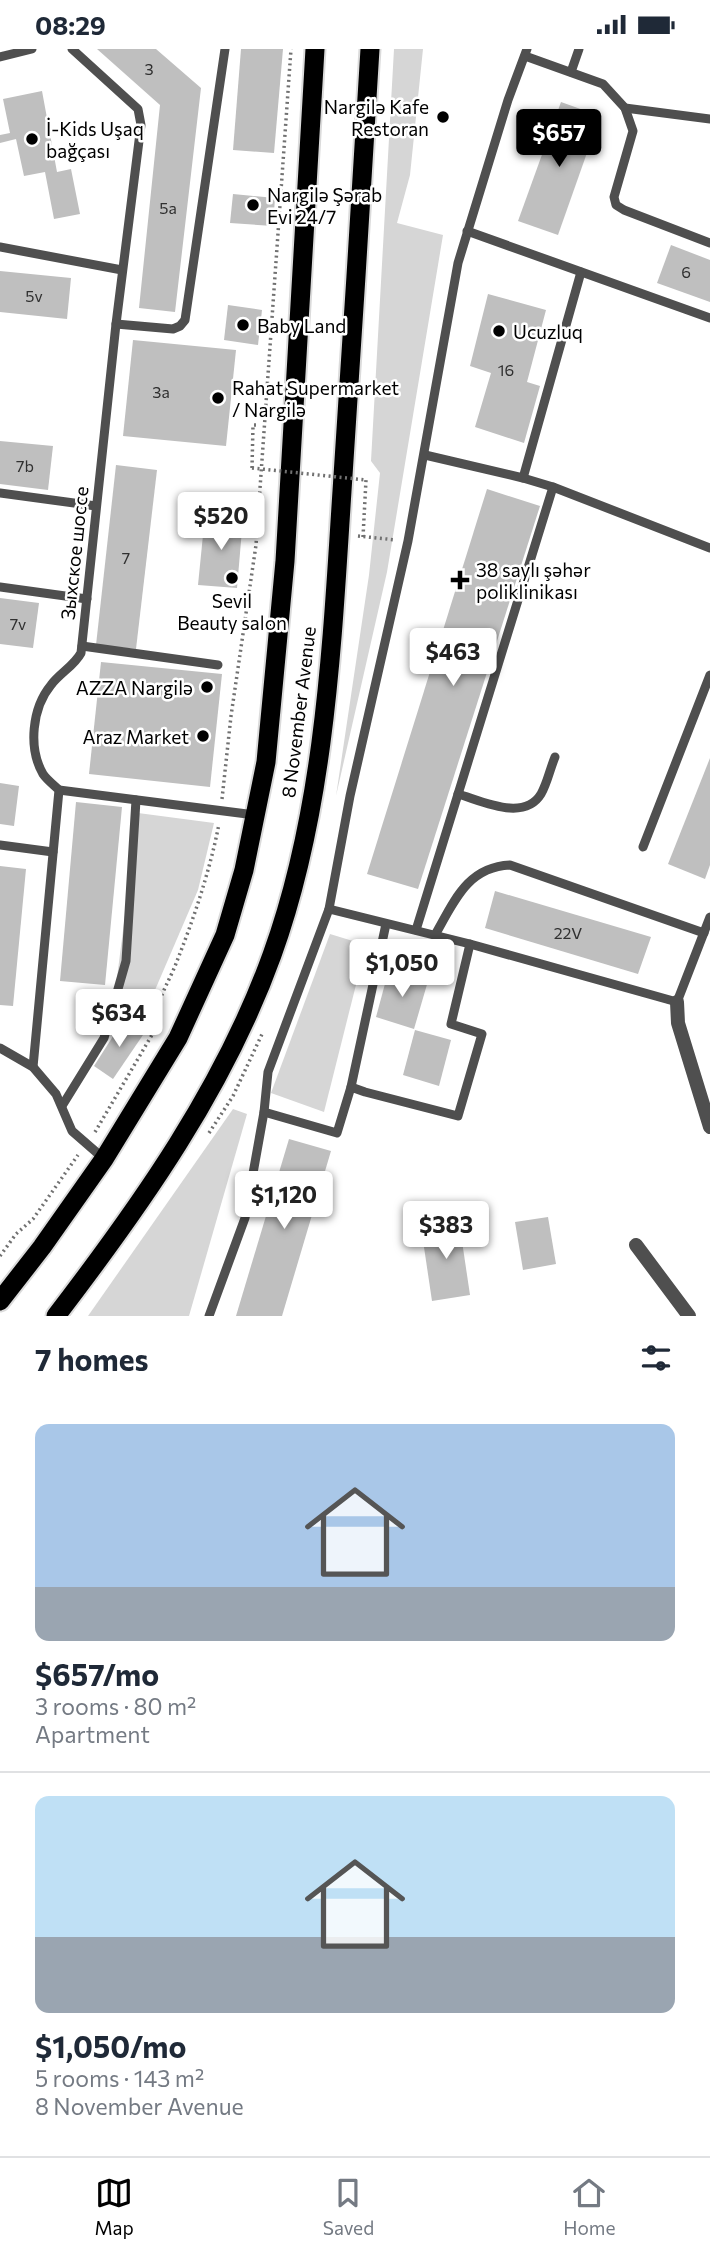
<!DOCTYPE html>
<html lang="en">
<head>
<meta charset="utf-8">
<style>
  body { margin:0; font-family:Commissioner,sans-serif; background:#f6f6f7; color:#1f2937; height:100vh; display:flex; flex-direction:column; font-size:26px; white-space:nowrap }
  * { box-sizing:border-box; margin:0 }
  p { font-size:23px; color:#747a83 }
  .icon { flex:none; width:38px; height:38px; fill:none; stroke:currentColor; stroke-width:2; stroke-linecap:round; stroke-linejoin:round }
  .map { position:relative; height:1267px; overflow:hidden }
  .side { display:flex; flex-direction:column; background:#fff; flex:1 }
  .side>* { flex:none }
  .price { position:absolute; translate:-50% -60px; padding:0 16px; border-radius:7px; background:#fff; color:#222; font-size:23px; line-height:46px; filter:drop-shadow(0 2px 4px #0008) }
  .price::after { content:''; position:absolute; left:50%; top:42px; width:21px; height:16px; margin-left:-10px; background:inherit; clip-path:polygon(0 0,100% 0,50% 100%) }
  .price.active { background:#000; color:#fff }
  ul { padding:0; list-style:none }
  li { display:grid; align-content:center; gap:14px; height:371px; padding:0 35px }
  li+li { border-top:2px solid #e0e1e3 }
  li span { display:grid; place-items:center; height:217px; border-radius:14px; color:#555 }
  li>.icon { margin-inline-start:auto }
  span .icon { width:126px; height:126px; fill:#fffc; stroke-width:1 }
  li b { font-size:30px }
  h2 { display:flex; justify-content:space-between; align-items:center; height:84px; padding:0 35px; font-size:30px }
  .status { display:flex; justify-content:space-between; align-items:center; height:49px; padding:0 35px; background:#fff; direction:ltr }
  .status svg { height:19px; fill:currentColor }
  .menu { display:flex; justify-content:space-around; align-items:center; height:98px; border-top:2px solid #e0e1e3; background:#fff; font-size:19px; color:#747a83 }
  .menu a { display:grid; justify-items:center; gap:4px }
  .menu .active { color:#000 }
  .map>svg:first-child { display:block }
  .green { fill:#d6d6d6 }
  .building { fill:#bfbfbf }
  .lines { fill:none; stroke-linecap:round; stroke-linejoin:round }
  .trunk-casing { stroke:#dbdbdb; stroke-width:23 }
  .path { stroke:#717171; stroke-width:3.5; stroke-dasharray:2 3.5; stroke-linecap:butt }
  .service { stroke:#4f4f4f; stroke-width:9 }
  .minor { stroke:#4f4f4f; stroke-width:14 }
  .trunk { stroke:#000; stroke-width:19 }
  .path-bridge { stroke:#717171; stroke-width:3.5; stroke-dasharray:2 3.5; stroke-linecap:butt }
  .poi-dot { fill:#000; stroke:#fff; stroke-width:2.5 }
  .labels { text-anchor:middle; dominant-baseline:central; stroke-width:5; stroke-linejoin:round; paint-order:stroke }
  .number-label { font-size:16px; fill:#303030 }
  .poi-label { font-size:19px; fill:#000; stroke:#fff; text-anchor:start }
  .street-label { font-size:19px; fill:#000; stroke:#fff }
</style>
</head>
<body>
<div class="status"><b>08:29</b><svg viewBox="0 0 49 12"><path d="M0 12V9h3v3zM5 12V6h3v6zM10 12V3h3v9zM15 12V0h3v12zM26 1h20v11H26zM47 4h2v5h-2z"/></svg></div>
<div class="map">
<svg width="710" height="1267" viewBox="0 0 710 1267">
  <rect width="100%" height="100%" fill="#fff"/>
  <g class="green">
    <polygon points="394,0 423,0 410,126 397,174 443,186 387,523 336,747 369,526 380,424 371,412"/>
    <polygon points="138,764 214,774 198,841 146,962 114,952"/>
    <polygon points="330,885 366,896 324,1063 271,1044"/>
    <polygon points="233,1060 247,1065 189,1267 88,1267"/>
  </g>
  <g class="building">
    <polygon points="97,0 156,0 201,39 175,263 139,259 160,56"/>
    <polygon points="241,0 283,0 274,104 233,101"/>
    <polygon points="42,42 57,123 71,120 80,165 54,170 45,123 24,127 16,90 0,94 0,86 10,84 3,50"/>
    <polygon points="561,53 600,67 558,186 518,172"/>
    <polygon points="233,145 275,149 273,177 230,174"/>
    <polygon points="671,196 710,211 710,253 657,234"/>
    <polygon points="0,222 71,229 67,270 0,263"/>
    <polygon points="488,245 546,261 527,333 540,337 524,394 475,378 491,324 470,317"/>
    <polygon points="228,256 262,261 258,296 224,291"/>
    <polygon points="133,291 236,301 226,397 123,387"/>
    <polygon points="0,392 53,397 48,441 0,435"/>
    <polygon points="116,416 157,421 136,600 96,596"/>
    <polygon points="487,440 540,457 418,840 367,825"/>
    <polygon points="205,466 243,469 237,539 198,536"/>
    <polygon points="0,549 39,554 33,599 0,595"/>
    <polygon points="101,613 222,625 210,738 89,725"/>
    <polygon points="710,709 710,816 705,830 668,815"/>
    <polygon points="0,734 19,737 14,777 0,775"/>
    <polygon points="76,753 122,758 105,936 60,932"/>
    <polygon points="0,817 26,820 13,957 0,956"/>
    <polygon points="495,842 651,888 638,925 485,879"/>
    <polygon points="389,920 428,932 414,980 376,968"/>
    <polygon points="124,970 145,983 113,1030 94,1017"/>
    <polygon points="415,981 451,991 439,1037 403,1026"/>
    <polygon points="289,1090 331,1102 282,1267 236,1267"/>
    <polygon points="548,1168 556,1215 523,1221 515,1173"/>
    <polygon points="459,1172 470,1246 432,1252 421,1178"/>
  </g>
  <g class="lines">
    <defs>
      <g id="trunk">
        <polyline points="0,1252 42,1198 104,1110 178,989 225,886 244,821 266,713 285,512 315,0"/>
        <path d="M56 1267C141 1156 224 1039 272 906 325 760 332 595 342 442 352 295 361 147 370 0"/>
      </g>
    </defs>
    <use href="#trunk" class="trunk-casing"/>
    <g class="path">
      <polyline points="252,419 253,376 259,376"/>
      <polyline points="358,487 396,491"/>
      <polyline points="363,488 366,431"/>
      <polyline points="222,750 231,667 256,496 291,0"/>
      <path d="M95 1083 156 979C153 955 169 934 177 912 194 869 210 821 219 775"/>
      <polyline points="209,1084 233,1047 263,983"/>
      <polyline points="0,1207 16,1185 33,1170 78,1106"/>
    </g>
    <g class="service">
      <polyline points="525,7 603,35 625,59 633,82 614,148 616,156 624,161 710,194"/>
      <polyline points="0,8 32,0"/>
      <polyline points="571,23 579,0"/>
      <polyline points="625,59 710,70"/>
      <polyline points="467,182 710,269"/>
      <polyline points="0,198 122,221"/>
      <polyline points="116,275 173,280 180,277 185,271 225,0"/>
      <polyline points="425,406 523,429 553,438 710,499"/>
      <polyline points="523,429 581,223"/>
      <polyline points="0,444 96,457"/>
      <polyline points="0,538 87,550"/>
      <polyline points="82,597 218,616"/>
      <polyline points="59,741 255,766"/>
      <path d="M458 745C482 752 524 773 541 745 547 735 550 720 555 708"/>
      <polyline points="0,796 53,803"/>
      <polyline points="643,798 710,626"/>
      <polyline points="416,881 553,438"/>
      <path d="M435 886C454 853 467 818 510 816L704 884"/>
      <polyline points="470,895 677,953 710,868"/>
      <polyline points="0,999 33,1018 56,1045 72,1082 103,1109"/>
      <path d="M33 1018 59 741C54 736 47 731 43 725 28 699 32 659 51 636 60 624 74 617 81 604L116 275 141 76 138 60 72 0"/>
      <polyline points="351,1038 386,875"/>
      <polyline points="62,1057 104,989 126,912 136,751"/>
      <polyline points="264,1063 337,1084 351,1038 365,1043 458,1067 482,985 451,975 470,895 329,860"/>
      <polyline points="209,1267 245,1169 264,1063 268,1023 329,860 350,747 408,492 458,214 508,51 527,0"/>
    </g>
    <g class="minor">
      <polyline points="677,953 678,974 710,1078"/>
      <polyline points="636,1196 689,1267"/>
    </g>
    <use href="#trunk" class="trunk"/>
    <polyline class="path-bridge" points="252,419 366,431"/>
  </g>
  <g class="poi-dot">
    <circle cx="443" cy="68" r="7"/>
    <circle cx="32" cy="90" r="7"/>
    <circle cx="253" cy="156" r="7"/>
    <circle cx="243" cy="276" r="7"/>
    <circle cx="499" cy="282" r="7"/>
    <circle cx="218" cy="349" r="7"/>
    <circle cx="232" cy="529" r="7"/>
    <path d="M456.5 520.5h7v7h7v7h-7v7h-7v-7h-7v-7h7z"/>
    <circle cx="207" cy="638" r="7"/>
    <circle cx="203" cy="687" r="7"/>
  </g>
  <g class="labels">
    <g class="number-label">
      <text x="149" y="19">3</text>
      <text x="168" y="158">5a</text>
      <text x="686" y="222">6</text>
      <text x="34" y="246">5v</text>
      <text x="506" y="320">16</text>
      <text x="161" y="342">3a</text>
      <text x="25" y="416">7b</text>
      <text x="126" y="508">7</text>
      <text x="18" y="574">7v</text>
      <text x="568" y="883">22V</text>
    </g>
    <g class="poi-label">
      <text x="429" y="57" text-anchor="end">Nargilə Kafe<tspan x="429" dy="22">Restoran</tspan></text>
      <text x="46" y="79">İ-Kids Uşaq<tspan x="46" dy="22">bağçası</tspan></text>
      <text x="267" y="145">Nargilə Şərab<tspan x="267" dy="22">Evi 24/7</tspan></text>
      <text x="257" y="276">Baby Land</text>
      <text x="513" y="282">Ucuzluq</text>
      <text x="232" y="338">Rahat Supermarket<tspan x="232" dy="22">/ Nargilə</tspan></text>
      <text x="476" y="520">38 saylı şəhər<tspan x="476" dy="22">poliklinikası</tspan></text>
      <text x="232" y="551" text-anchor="middle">Sevil<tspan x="232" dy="22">Beauty salon</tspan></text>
      <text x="193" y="638" text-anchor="end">AZZA Nargilə</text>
      <text x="189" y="687" text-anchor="end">Araz Market</text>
    </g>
    <g class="street-label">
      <text transform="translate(74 504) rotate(-84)">Зыхское шоссе</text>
      <text transform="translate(298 663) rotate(-83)">8 November Avenue</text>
    </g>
  </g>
</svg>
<b class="price active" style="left:559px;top:120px">$657</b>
<b class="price" style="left:221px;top:503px">$520</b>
<b class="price" style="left:453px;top:639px">$463</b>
<b class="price" style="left:402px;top:950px">$1,050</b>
<b class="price" style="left:119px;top:1000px">$634</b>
<b class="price" style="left:284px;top:1182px">$1,120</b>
<b class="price" style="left:446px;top:1212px">$383</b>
</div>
<section class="side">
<h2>7 homes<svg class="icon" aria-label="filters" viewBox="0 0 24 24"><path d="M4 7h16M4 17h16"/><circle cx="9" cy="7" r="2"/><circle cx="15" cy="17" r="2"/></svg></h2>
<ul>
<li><span style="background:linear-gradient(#a9c7e8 75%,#9aa5b1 0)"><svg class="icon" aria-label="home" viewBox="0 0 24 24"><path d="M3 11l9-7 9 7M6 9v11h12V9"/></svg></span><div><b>$657/mo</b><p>3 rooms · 80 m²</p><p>Apartment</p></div></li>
<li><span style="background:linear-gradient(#bfe0f5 65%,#9aa5b1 0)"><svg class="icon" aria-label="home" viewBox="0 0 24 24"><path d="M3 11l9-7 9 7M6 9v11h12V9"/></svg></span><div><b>$1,050/mo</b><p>5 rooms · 143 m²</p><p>8 November Avenue</p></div></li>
</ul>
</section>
<nav class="menu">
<a class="active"><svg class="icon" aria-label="map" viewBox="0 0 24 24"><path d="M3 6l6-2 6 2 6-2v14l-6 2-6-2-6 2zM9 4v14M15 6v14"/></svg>Map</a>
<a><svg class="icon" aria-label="saved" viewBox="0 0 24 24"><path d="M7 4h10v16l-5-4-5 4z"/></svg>Saved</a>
<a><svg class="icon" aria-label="home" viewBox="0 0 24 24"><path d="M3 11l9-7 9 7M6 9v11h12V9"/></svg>Home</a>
</nav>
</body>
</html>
